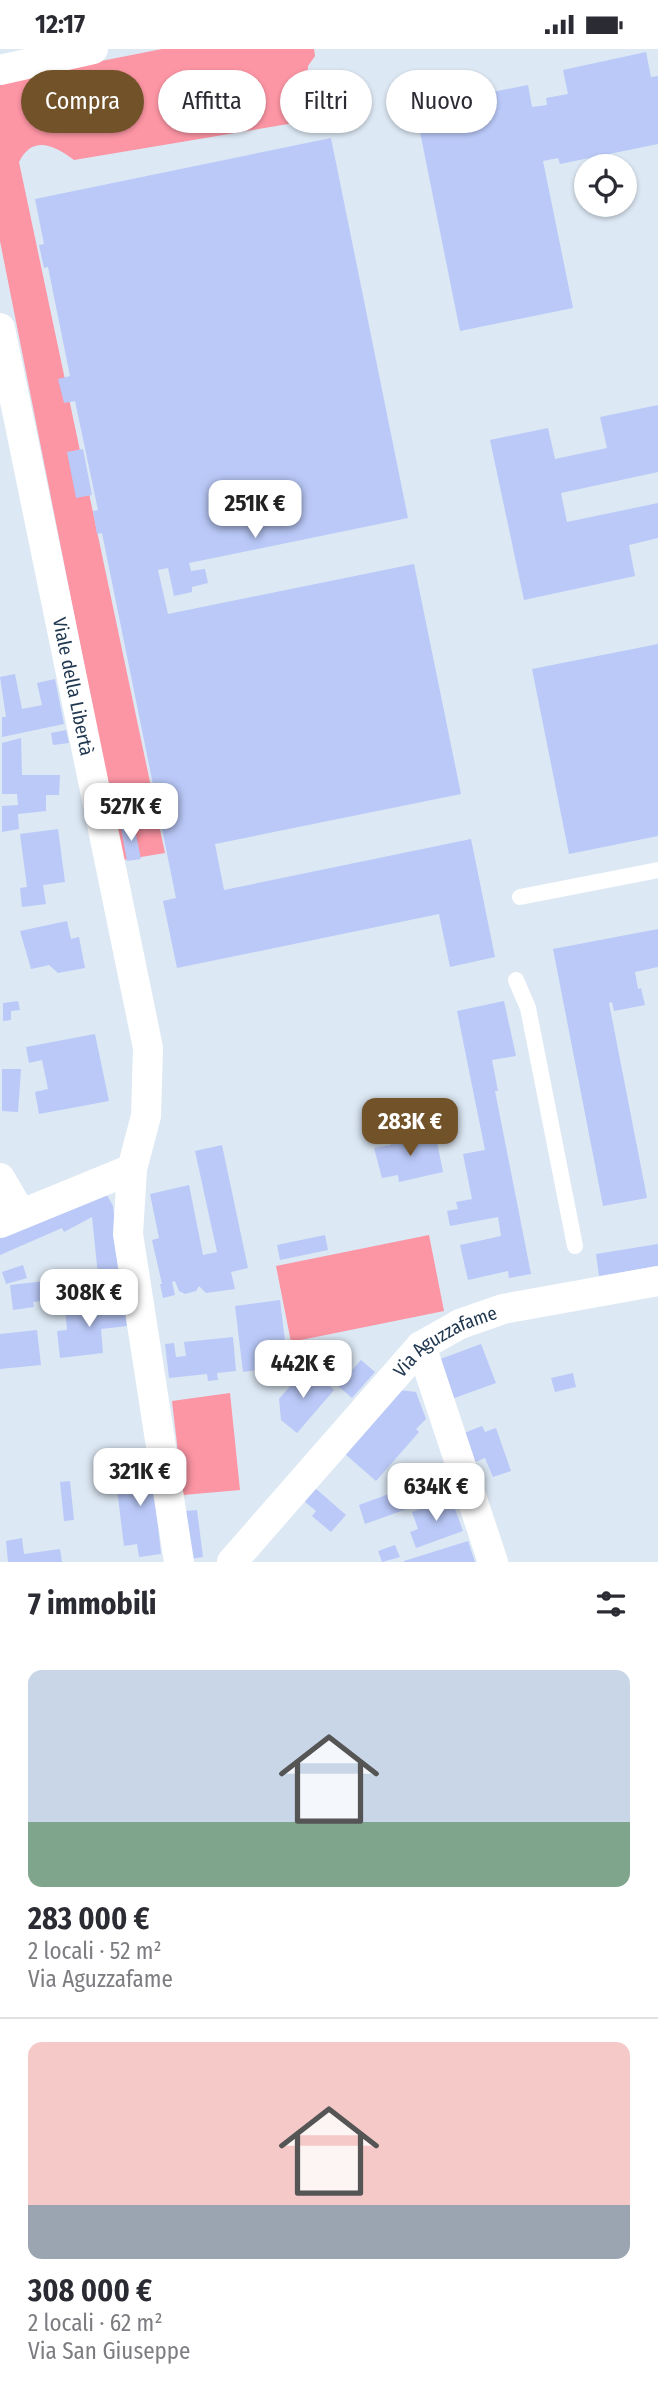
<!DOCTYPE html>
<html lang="it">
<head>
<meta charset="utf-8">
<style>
  body { margin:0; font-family:"Fira Sans Condensed",sans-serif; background:#f2f2f3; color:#2b2b33; height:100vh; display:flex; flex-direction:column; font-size:26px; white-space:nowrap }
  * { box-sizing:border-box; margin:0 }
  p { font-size:23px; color:#7c7c81 }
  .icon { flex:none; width:38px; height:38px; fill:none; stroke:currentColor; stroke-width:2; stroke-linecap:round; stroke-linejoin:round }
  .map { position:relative; height:1513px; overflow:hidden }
  .details { display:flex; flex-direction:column; background:#fff; flex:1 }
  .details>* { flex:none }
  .guide { position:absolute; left:21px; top:21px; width:616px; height:63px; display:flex; gap:14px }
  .fabs { position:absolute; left:574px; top:105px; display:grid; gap:14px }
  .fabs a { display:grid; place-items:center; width:63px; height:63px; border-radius:50%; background:#fff; box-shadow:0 2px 5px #0004; font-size:35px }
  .price { position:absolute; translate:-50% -60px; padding:0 16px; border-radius:14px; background:#fff; color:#222; font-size:23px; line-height:46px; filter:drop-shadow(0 2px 4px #0008) }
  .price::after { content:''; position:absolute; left:50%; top:42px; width:21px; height:16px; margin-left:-10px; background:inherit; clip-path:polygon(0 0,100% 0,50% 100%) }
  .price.active { background:#725228; color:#fff }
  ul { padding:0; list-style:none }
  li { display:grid; align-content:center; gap:14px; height:371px; padding:0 28px }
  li+li { border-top:2px solid #e1e1e2 }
  li span { display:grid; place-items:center; height:217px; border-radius:14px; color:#555 }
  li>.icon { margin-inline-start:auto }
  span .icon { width:126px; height:126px; fill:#fffc; stroke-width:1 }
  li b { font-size:30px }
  h2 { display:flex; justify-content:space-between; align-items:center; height:84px; padding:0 28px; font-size:30px }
  .pill { padding:0 24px; border-radius:32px; background:#fff; box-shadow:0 2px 5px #0004; font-size:24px; line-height:63px }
  .pill.active { background:#725228; color:#fff }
  .status { display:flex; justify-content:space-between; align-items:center; height:49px; padding:0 35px; background:#fff; direction:ltr }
  .status svg { height:19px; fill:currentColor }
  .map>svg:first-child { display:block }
  .green { fill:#fc95a4 }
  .building { fill:#bac9f8 }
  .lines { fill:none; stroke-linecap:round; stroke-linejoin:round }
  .lane { stroke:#fff; stroke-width:16 }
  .street { stroke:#fff; stroke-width:30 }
  .labels { text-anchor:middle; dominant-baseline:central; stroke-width:5; stroke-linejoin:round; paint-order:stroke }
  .street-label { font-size:19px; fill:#213851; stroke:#f3f3f3 }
</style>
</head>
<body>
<div class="status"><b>12:17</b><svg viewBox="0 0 49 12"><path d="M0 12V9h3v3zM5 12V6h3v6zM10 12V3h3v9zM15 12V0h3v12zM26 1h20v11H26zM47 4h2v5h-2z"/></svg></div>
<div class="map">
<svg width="658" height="1513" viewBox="0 0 658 1513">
  <rect width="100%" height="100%" fill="#dce8f4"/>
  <g class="green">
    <path d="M162 0H314L315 7 308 17 307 32 311 42 322 52 324 69 74 111C55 97 33 85 19 113L165 804 123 811 0 192V34L10 30Z"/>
    <polygon points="429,1186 444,1262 291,1293 276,1217"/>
    <polygon points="230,1344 240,1441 183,1446 172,1352"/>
  </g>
  <g class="building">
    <polygon points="646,3 651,28 658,27 658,95 560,115 558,109 543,112 573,259 460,282 415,58 528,36 532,58 547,56 546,49 568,45 563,21"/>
    <polygon points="331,89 408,469 189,514 191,522 205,520 208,534 192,538 192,543 174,547 168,519 158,521 168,565 414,515 461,745 215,795 224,841 471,790 495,908 450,918 439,865 177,919 163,852 176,849 102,484 97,485 93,462 98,461 75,352 64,354 58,330 70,327 48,218 44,219 39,196 44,195 35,150"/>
    <polygon points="658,356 658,423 561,444 567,473 658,454 658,489 629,496 635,527 524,551 490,391 548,379 555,410 607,399 600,368"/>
    <polygon points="83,400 92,446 76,449 67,403"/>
    <polygon points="658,595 658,787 569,805 532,620"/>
    <polygon points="15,625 22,660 42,656 37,634 55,630 64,675 2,688 2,668 6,668 0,628"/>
    <polygon points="66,681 69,694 53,696 51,684"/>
    <polygon points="21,689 22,726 60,726 59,746 46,746 46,762 18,765 19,780 2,783 2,757 18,756 17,745 2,745 2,694"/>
    <polygon points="134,776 141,810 127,812 121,779"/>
    <polygon points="58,780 65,833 43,836 46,855 22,858 20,839 27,838 20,785"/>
    <polygon points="67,872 71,890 79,888 85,919 58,924 49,916 31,920 20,882"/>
    <polygon points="658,880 658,918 635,923 638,940 641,939 645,956 614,962 612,953 609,954 647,1149 603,1157 553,900"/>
    <polygon points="18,952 20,961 11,962 11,971 3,972 3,954"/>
    <polygon points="504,952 516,1007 492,1011 498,1042 495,1042 531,1225 509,1229 508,1222 468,1231 460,1196 501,1187 498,1168 450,1177 447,1162 458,1160 456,1153 472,1150 463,1105 485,1101 457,962"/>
    <polygon points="95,985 109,1052 39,1065 35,1043 48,1040 42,1011 29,1014 26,998"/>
    <polygon points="2,1020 21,1020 18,1063 2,1062"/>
    <polygon points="435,1083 443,1123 399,1133 398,1126 382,1129 374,1099 391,1096 391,1093"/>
    <polygon points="222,1096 248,1219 231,1223 235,1240 206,1244 199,1237 196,1242 185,1245 179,1242 175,1232 172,1233 175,1246 163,1249 160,1235 162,1235 152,1191 159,1189 150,1145 189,1136 203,1206 217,1203 195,1102"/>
    <polygon points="102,1137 113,1157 122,1242 33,1253 34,1258 13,1261 10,1236 98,1226 92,1168 64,1183 62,1179 0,1206 0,1180"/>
    <polygon points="325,1186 328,1201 280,1211 277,1196"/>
    <polygon points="658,1195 658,1217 599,1227 596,1205"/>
    <polygon points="23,1216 27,1229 6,1235 2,1223"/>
    <polygon points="280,1251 288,1317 243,1323 235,1257"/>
    <polygon points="125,1254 127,1277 101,1280 103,1304 60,1309 57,1282 67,1281 65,1260"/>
    <polygon points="37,1281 41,1316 0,1320 0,1285"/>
    <polygon points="233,1288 236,1322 217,1324 218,1331 208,1332 207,1325 169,1329 165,1295 174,1294 176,1308 186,1307 184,1293"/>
    <polygon points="481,1295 496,1334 449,1351 435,1312"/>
    <polygon points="361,1311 375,1323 352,1349 338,1337"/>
    <polygon points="573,1324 576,1338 555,1343 551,1329"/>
    <polygon points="316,1325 334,1341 297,1384 281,1371 279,1350 299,1327"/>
    <polygon points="399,1341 416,1343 426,1370 416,1380 419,1383 376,1432 344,1404"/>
    <polygon points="482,1377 485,1383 496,1379 511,1422 493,1428 485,1409 470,1415 459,1386"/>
    <polygon points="150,1404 161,1505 139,1508 137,1495 124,1497 117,1440 132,1438 128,1406"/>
    <polygon points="452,1428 457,1442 440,1448 435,1434"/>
    <polygon points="70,1432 74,1471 64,1472 60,1433"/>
    <polygon points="408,1438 415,1457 365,1475 359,1456"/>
    <polygon points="315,1439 346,1466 331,1483 312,1467 316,1462 304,1452"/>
    <polygon points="451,1449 463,1482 416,1499 410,1483 418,1480 412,1463"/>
    <polygon points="197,1461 203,1508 191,1510 185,1462"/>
    <polygon points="22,1489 24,1505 60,1500 62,1513 8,1513 6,1492"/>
    <polygon points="468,1492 475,1513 404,1513 404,1512"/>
    <polygon points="395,1496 400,1508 382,1513 378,1502"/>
  </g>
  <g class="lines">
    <g class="lane">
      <polyline points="520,848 658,821"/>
      <polyline points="516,931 528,959 575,1197"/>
    </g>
    <g class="street">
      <polyline points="0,21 93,0"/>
      <path id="s1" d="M0 279 148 999 146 1067 132 1120 128 1185 179 1513"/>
      <polyline points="0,1129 21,1165"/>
      <polyline points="0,1174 132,1120"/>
      <polyline points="421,1297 493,1513"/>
      <path id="s2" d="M232 1513 421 1297 460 1275 503 1260 658 1232"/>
    </g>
  </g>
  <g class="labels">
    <g class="street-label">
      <text stroke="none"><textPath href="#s1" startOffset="366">Viale della Libertà</textPath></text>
      <text stroke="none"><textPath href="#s2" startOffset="310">Via Aguzzafame</textPath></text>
    </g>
  </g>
</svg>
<div class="fabs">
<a><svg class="icon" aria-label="locate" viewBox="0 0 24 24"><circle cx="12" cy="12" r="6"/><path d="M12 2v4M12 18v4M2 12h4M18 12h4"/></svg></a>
</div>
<b class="price" style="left:255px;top:491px">251K €</b>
<b class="price" style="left:131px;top:794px">527K €</b>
<b class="price active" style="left:410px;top:1109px">283K €</b>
<b class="price" style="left:89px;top:1280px">308K €</b>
<b class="price" style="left:303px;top:1351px">442K €</b>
<b class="price" style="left:140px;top:1459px">321K €</b>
<b class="price" style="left:436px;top:1474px">634K €</b>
<div class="guide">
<a class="pill active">Compra</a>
<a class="pill">Affitta</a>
<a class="pill">Filtri</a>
<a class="pill">Nuovo</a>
</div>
</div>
<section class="details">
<h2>7 immobili<svg class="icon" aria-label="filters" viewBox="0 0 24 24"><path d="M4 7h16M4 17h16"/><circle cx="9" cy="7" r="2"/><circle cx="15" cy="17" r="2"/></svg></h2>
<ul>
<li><span style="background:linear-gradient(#c9d6e8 70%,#7fa58c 0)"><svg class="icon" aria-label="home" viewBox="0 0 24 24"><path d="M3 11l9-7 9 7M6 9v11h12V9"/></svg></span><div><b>283 000 €</b><p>2 locali · 52 m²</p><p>Via Aguzzafame</p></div></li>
<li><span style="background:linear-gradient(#f6c9c9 75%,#9aa5b1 0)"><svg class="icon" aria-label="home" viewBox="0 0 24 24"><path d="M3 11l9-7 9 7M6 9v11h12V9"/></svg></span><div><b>308 000 €</b><p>2 locali · 62 m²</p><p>Via San Giuseppe</p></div></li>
</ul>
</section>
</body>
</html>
